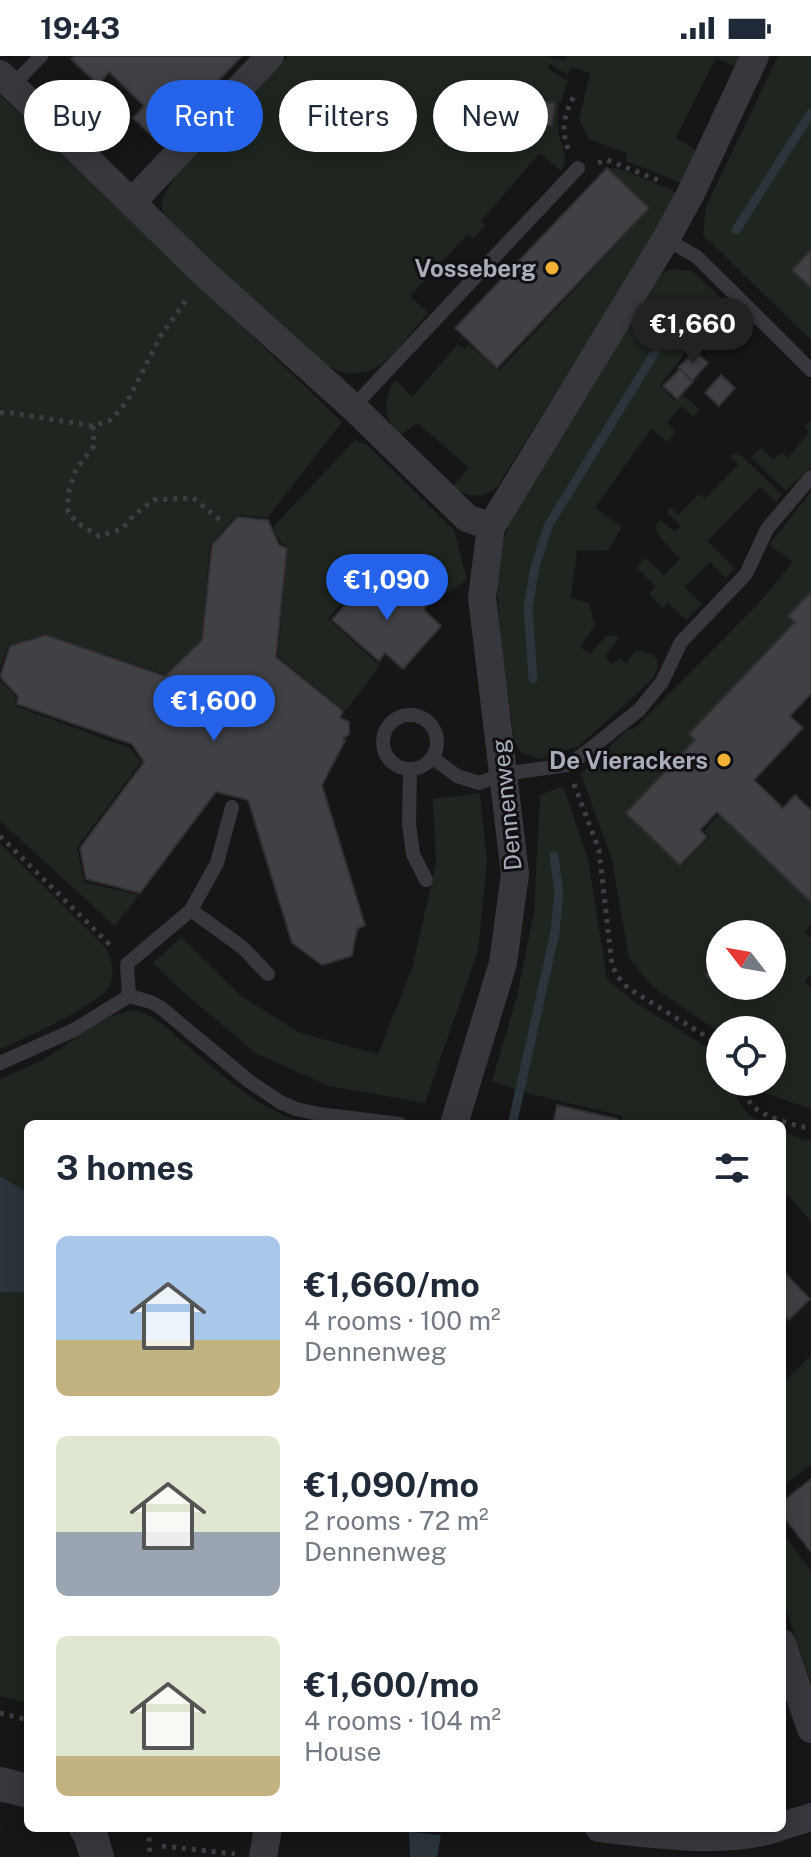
<!DOCTYPE html>
<html lang="en">
<head>
<meta charset="utf-8">
<style>
  body { margin:0; font-family:"Public Sans",sans-serif; background:#f2f2f3; color:#1f2937; height:100vh; display:flex; flex-direction:column; font-size:30px; white-space:nowrap }
  * { box-sizing:border-box; margin:0 }
  p { font-size:26px; color:#747a83 }
  .icon { flex:none; width:44px; height:44px; fill:none; stroke:currentColor; stroke-width:2; stroke-linecap:round; stroke-linejoin:round }
  .map { position:relative; flex:1; overflow:hidden }
  .drawer { position:absolute; left:24px; top:1064px; width:762px; height:712px; display:flex; flex-direction:column; background:#fff; border-radius:12px; box-shadow:0 4px 20px #0003 }
  .drawer>* { flex:none }
  .hud { position:absolute; left:24px; top:24px; width:764px; height:72px; display:flex; gap:16px }
  .needle { width:52px; rotate:301deg }
  .tools { position:absolute; left:706px; top:864px; display:grid; gap:16px }
  .tools a { display:grid; place-items:center; width:80px; height:80px; border-radius:50%; background:#fff; box-shadow:0 4px 20px #0003; font-size:40px }
  .price { position:absolute; translate:-50% -68px; padding:0 18px; border-radius:28px; background:#2563eb; color:#fff; font-size:26px; line-height:52px; filter:drop-shadow(0 2px 4px #0008) }
  .price::after { content:''; position:absolute; left:50%; top:48px; width:24px; height:18px; margin-left:-12px; background:inherit; clip-path:polygon(0 0,100% 0,50% 100%) }
  .price.selected { background:#222; color:#fff }
  ul { padding:0; list-style:none }
  li { display:flex; align-items:center; gap:24px; height:200px; padding:0 32px }
  li span { display:grid; place-items:center; flex:none; width:224px; height:160px; border-radius:12px; color:#555 }
  li>.icon { margin-inline-start:auto }
  span .icon { width:96px; height:96px; fill:#fffc; stroke-width:1 }
  li b { font-size:34px }
  h2 { display:flex; justify-content:space-between; align-items:center; height:96px; padding:0 32px; font-size:34px }
  .tag { padding:0 28px; border-radius:36px; background:#fff; box-shadow:0 4px 20px #0003; font-size:28px; line-height:72px }
  .tag.selected { background:#2563eb; color:#fff }
  .status { display:flex; justify-content:space-between; align-items:center; height:56px; padding:0 40px; background:#fff; direction:ltr }
  .status svg { height:22px; fill:currentColor }
  .map>svg:first-child { display:block }
  .green { fill:#1e261f; fill-rule:evenodd }
  .water { fill:#2c353c }
  .lines { fill:none; stroke-linecap:round; stroke-linejoin:round }
  .stream { stroke:#2c353c; stroke-width:9 }
  .building { fill:#404145; stroke:#303034; stroke-width:2 }
  .path { stroke:#3d3f44; stroke-width:5; stroke-dasharray:4 6; stroke-linecap:butt }
  .service { stroke:#37383d; stroke-width:14 }
  .minor { stroke:#37383d; stroke-width:28 }
  .tertiary { stroke:#37383d; stroke-width:34 }
  .poi-dot { fill:#f2b134; stroke:#111113; stroke-width:3 }
  .labels { text-anchor:middle; dominant-baseline:central; stroke-width:6; stroke-linejoin:round; paint-order:stroke }
  .poi-label { font-size:24px; font-weight:bold; fill:#a8adb8; stroke:#111113; text-anchor:end }
  .street-label { font-size:24px; fill:#a8adb8; stroke:#111113 }
</style>
</head>
<body>
<div class="status"><b>19:43</b><svg viewBox="0 0 49 12"><path d="M0 12V9h3v3zM5 12V6h3v6zM10 12V3h3v9zM15 12V0h3v12zM26 1h20v11H26zM47 4h2v5h-2z"/></svg></div>
<div class="map">
<svg width="811" height="1801" viewBox="0 0 811 1801">
  <rect width="100%" height="100%" fill="#161618"/>
  <g class="green">
    <path d="M288 0H545L565 4 567 0H744L738 12 716 2 676 82 697 95 681 127 626 105 627 97 589 83 579 64 590 17 571 11 568 19 550 8 547 12 568 25 561 46H559C558 54 557 63 558 72 559 87 571 102 561 115L540 97 481 165 485 170 473 183 467 179 410 240 428 257C393 296 373 340 317 304L197 192 165 160 162 152V143L166 135 181 112 209 87Z"/>
    <polygon points="778,0 811,0 811,284 703,179 706,151"/>
    <polygon points="0,39 342,366 268,461 236,459 210,489 201,584 165,618 46,578 8,589 0,612"/>
    <path d="M607 112 620 113 672 134 675 140 659 171 497 431C483 443 466 442 453 430L469 412 418 367 400 379C396 374 390 368 388 362 384 350 387 332 396 324L412 341 458 288 464 293 469 289 499 315 650 152Z"/>
    <polygon points="672,213 692,215 733,253 712,281 702,275 660,330 675,345 683,339 700,354 693,361 682,350 667,366 676,376 667,386 651,373 595,452 622,471 608,494 577,495 571,542 589,547 595,569 580,591 590,598 606,580 613,579 619,581 605,601 612,608 620,602 626,607 636,594 653,599 658,605 657,613 652,624 579,690 541,703 527,699 520,695 514,684 501,586 497,536 501,489 517,448 659,219"/>
    <polygon points="811,364 811,411 786,435 751,401 761,392 773,403 782,397 788,402 809,376 805,371"/>
    <polygon points="355,384 366,388 454,474 467,524 427,549 398,524 389,532 369,516 328,563 380,610 345,655 278,600 288,490 281,487 273,471"/>
    <polygon points="736,398 743,401 782,439 776,446 760,431 707,485 735,512 726,522 710,506 685,531 702,548 686,564 668,547 663,552 649,538 656,531 637,512 645,502 664,519 680,503 657,478 656,469 660,464 675,476 681,470 667,456 671,452 678,459 699,438 705,443 738,409 730,400"/>
    <path d="M811 436V539L796 566 698 684 629 758 683 809 710 781 704 775 719 758 811 844V868L804 876 811 882V918L805 925 811 932V1053L765 1037 759 1026H772V974H720V977L653 931 629 902 612 804 581 718 628 673H634L758 548 793 506 769 489ZM720 878H772V930H720Z"/>
    <polygon points="0,624 16,641 15,650 130,692 141,706 77,791 84,826 139,839 115,870 0,765"/>
    <path d="M563 730 588 803 607 924 636 947 713 995 720 1004V1026H731C739 1048 744 1059 766 1068H621L622 1060 523 1036 492 1025 517 940 534 856 540 739Z"/>
    <polygon points="480,737 487,806 478,894 425,1047 329,1030 257,998 185,938 153,907 181,881 241,940 300,977 378,998 412,913 436,807 433,743"/>
    <path d="M0 787 104 890C113 903 117 922 105 936 99 942 91 946 84 951 57 968 29 980 0 993Z"/>
    <path d="M135 954C159 960 172 978 191 993 227 1023 265 1059 312 1068H28V1137L0 1120V1023C15 1016 32 1010 46 1002 74 985 102 958 135 954Z"/>
    <polygon points="782,1075 805,1084 811,1084 811,1165 782,1133"/>
    <polygon points="0,1236 28,1237 28,1647 0,1640"/>
    <polygon points="811,1299 811,1409 782,1431 782,1328"/>
    <polygon points="782,1476 811,1515 811,1627 782,1542"/>
  </g>
  <g class="water">
    <polygon points="0,1120 28,1137 28,1237 0,1236"/>
    <polygon points="409,1776 441,1779 437,1801 410,1801"/>
  </g>
  <g class="lines">
    <g class="stream">
      <polyline points="736,174 811,57"/>
      <polyline points="533,623 528,551 535,511 548,470 680,256"/>
      <polyline points="513,1065 555,876 559,836 554,800"/>
    </g>
  </g>
  <g class="building">
    <polygon points="75,0 242,0 159,87 133,62 144,50 109,16 98,29 71,3"/>
    <polygon points="536,45 555,47 552,70 533,68"/>
    <polygon points="607,112 649,152 497,312 455,272"/>
    <polygon points="811,194 811,232 792,214"/>
    <polygon points="695,295 708,307 692,325 678,312"/>
    <polygon points="680,313 693,326 677,343 663,330"/>
    <polygon points="721,319 735,332 719,350 705,337"/>
    <polygon points="237,461 268,464 279,489 287,492 276,601 343,655 340,662 349,666 349,678 343,683 345,685 322,729 365,869 357,873 352,900 322,909 292,887 248,744 216,736 140,837 86,823 80,792 144,706 132,688 17,648 18,640 0,621 10,590 46,579 165,620 202,584 212,489"/>
    <polygon points="371,519 389,536 398,526 426,551 424,554 441,570 403,613 385,597 379,605 332,564"/>
    <polygon points="811,536 811,638 790,660 803,672 754,724 783,752 795,739 811,754 811,846 717,756 700,774 707,781 680,809 626,757 695,684 689,678 795,566 788,560"/>
    <polygon points="714,908 720,913 720,924 715,929 705,919"/>
    <polygon points="557,1049 618,1063 617,1068 553,1068"/>
    <polygon points="782,1214 810,1243 789,1264 782,1257"/>
    <polygon points="811,1423 811,1496 782,1459 782,1446"/>
  </g>
  <g class="lines">
    <g class="path">
      <path d="M568 93C560 70 565 58 575 38"/>
      <polyline points="598,107 607,104 663,126"/>
      <polyline points="0,357 6,356 93,370 111,364 128,344 160,281 188,241"/>
      <polyline points="93,370 94,390 76,413 68,438 68,456 77,467 99,480 122,473 133,460 154,444 193,442 220,464"/>
      <polyline points="574,728 599,794 612,909 618,921 628,932 720,989"/>
      <polyline points="0,780 113,892"/>
      <path d="M741 1026C744 1034 747 1043 752 1049 761 1060 797 1071 811 1072"/>
      <polyline points="0,1657 28,1664"/>
      <polyline points="147,1772 149,1779 150,1801"/>
      <polyline points="162,1790 235,1798"/>
    </g>
    <g class="service">
      <polyline points="13,29 41,0"/>
      <polyline points="666,183 697,201 811,314"/>
      <polyline points="353,351 578,112"/>
      <circle cx="410" cy="686" r="27"/>
      <polyline points="433,702 457,720 479,727 504,718 567,709 585,697 639,654 662,626 681,586 746,518 767,473 811,421"/>
      <polyline points="410,714 409,768 413,798 426,824"/>
      <polyline points="191,854 242,891 268,918"/>
      <polyline points="129,940 127,908 191,854 217,807 232,751"/>
      <polyline points="0,1007 74,974 129,940 151,946 160,951 249,1025 280,1046 296,1053 319,1058 400,1068"/>
    </g>
    <g class="minor">
      <polyline points="0,18 205,218 353,351 467,462 491,471"/>
      <polyline points="132,146 270,0"/>
      <polyline points="454,1068 503,907 515,818 482,541 491,471 666,183 691,137 755,0"/>
      <polyline points="782,1587 811,1673"/>
      <polyline points="782,1770 811,1761"/>
      <path d="M599 1772C652 1778 725 1789 777 1772"/>
      <polyline points="263,1801 268,1772"/>
    </g>
    <g class="tertiary">
      <polyline points="0,1728 28,1735"/>
      <polyline points="86,1772 90,1777 97,1801"/>
    </g>
  </g>
  <g class="poi-dot">
    <circle cx="552" cy="212" r="8"/>
    <circle cx="724" cy="704" r="8"/>
  </g>
  <g class="labels">
    <g class="poi-label">
      <text x="536" y="212">Vosseberg</text>
      <text x="708" y="704">De Vierackers</text>
    </g>
    <g class="street-label">
      <text transform="translate(506 749) rotate(-96)">Dennenweg</text>
    </g>
  </g>
</svg>
<div class="tools">
<a><svg class="needle" viewBox="-14 -14 28 28"><path d="M0-13l5 13h-10z" fill="#e53935"/><path d="M0 13l5-13h-10z" fill="#747a83"/></svg></a>
<a><svg class="icon" aria-label="locate" viewBox="0 0 24 24"><circle cx="12" cy="12" r="6"/><path d="M12 2v4M12 18v4M2 12h4M18 12h4"/></svg></a>
</div>
<b class="price selected" style="left:693px;top:310px">€1,660</b>
<b class="price" style="left:387px;top:566px">€1,090</b>
<b class="price" style="left:214px;top:687px">€1,600</b>
<div class="hud">
<a class="tag">Buy</a>
<a class="tag selected">Rent</a>
<a class="tag">Filters</a>
<a class="tag">New</a>
</div>
<section class="drawer">
<h2>3 homes<svg class="icon" aria-label="filters" viewBox="0 0 24 24"><path d="M4 7h16M4 17h16"/><circle cx="9" cy="7" r="2"/><circle cx="15" cy="17" r="2"/></svg></h2>
<ul>
<li><span style="background:linear-gradient(#a9c7e8 65%,#c2b280 0)"><svg class="icon" aria-label="home" viewBox="0 0 24 24"><path d="M3 11l9-7 9 7M6 9v11h12V9"/></svg></span><div><b>€1,660/mo</b><p>4 rooms · 100 m²</p><p>Dennenweg</p></div></li>
<li><span style="background:linear-gradient(#dfe7d0 60%,#9aa5b1 0)"><svg class="icon" aria-label="home" viewBox="0 0 24 24"><path d="M3 11l9-7 9 7M6 9v11h12V9"/></svg></span><div><b>€1,090/mo</b><p>2 rooms · 72 m²</p><p>Dennenweg</p></div></li>
<li><span style="background:linear-gradient(#dfe7d0 75%,#c2b280 0)"><svg class="icon" aria-label="home" viewBox="0 0 24 24"><path d="M3 11l9-7 9 7M6 9v11h12V9"/></svg></span><div><b>€1,600/mo</b><p>4 rooms · 104 m²</p><p>House</p></div></li>
</ul>
</section>
</div>
</body>
</html>
